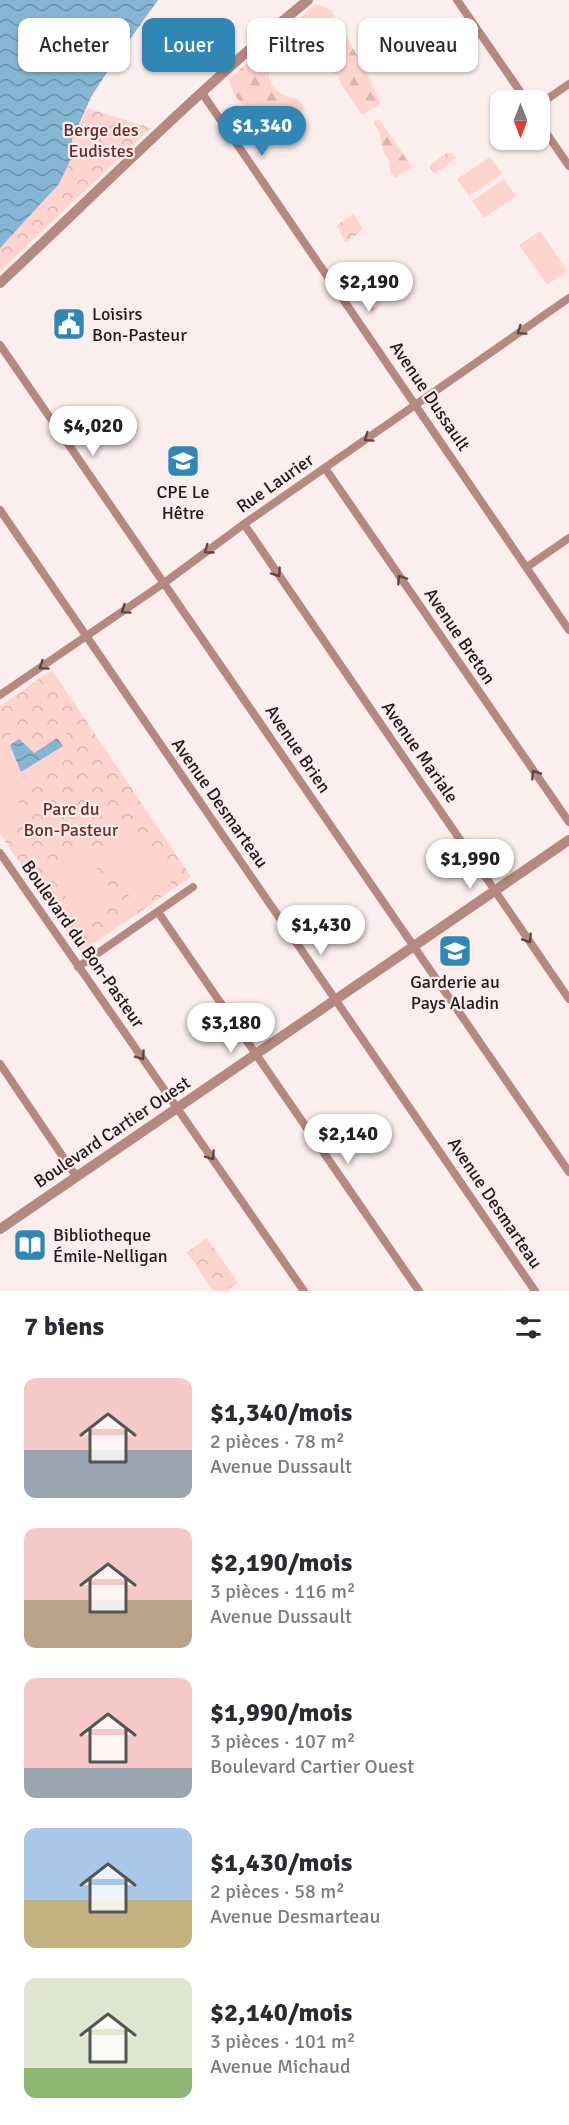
<!DOCTYPE html>
<html lang="fr">
<head>
<meta charset="utf-8">
<style>
  body { margin:0; font-family:Signika,sans-serif; background:#f2f2f3; color:#2b2b33; height:100vh; display:flex; flex-direction:column; font-size:22px; white-space:nowrap }
  * { box-sizing:border-box; margin:0 }
  p { font-size:20px; color:#7c7c81 }
  .icon { flex:none; width:33px; height:33px; fill:none; stroke:currentColor; stroke-width:2; stroke-linecap:round; stroke-linejoin:round }
  .map { position:relative; height:1291px; overflow:hidden }
  .side { display:flex; flex-direction:column; background:#fff; flex:1 }
  .side>* { flex:none }
  .hud { position:absolute; left:18px; top:18px; width:534px; height:54px; display:flex; gap:12px }
  .needle { width:39px; rotate:180deg }
  .buttons { position:absolute; left:490px; top:90px; display:grid; gap:12px }
  .buttons a { display:grid; place-items:center; width:60px; height:60px; border-radius:12px; background:#fff; box-shadow:0 2px 4px #0004; font-size:30px }
  .price { position:absolute; translate:-50% -51px; padding:0 14px; border-radius:21px; background:#fff; color:#222; font-size:20px; line-height:39px; filter:drop-shadow(0 2px 3px #0008) }
  .price::after { content:''; position:absolute; left:50%; top:36px; width:18px; height:14px; margin-left:-9px; background:inherit; clip-path:polygon(0 0,100% 0,50% 100%) }
  .price.current { background:#3087b6; color:#fff }
  ul { padding:0; list-style:none }
  li { display:flex; align-items:center; gap:18px; height:150px; padding:0 24px }
  li span { display:grid; place-items:center; flex:none; width:168px; height:120px; border-radius:12px; color:#555 }
  li>.icon { margin-inline-start:auto }
  span .icon { width:72px; height:72px; fill:#fffc; stroke-width:1 }
  li b { font-size:26px }
  h2 { display:flex; justify-content:space-between; align-items:center; height:72px; padding:0 24px; font-size:26px }
  .chip { padding:0 21px; border-radius:12px; background:#fff; box-shadow:0 2px 4px #0004; font-size:21px; line-height:54px }
  .chip.current { background:#3087b6; color:#fff }
  .map>svg:first-child { display:block }
  .forest { fill:url(#forest-firs) }
  .park { fill:url(#park-crowns) }
  .garden { fill:#ffd4ce }
  .water { fill:url(#water-waves) }
  .lines { fill:none; stroke-linecap:round; stroke-linejoin:round }
  .minor { stroke:#b68882; stroke-width:8 }
  .tertiary { stroke:#b68882; stroke-width:10 }
  .oneway { stroke:#5e4542 }
  .labels { text-anchor:middle; dominant-baseline:central; stroke-width:4.5; stroke-linejoin:round; paint-order:stroke }
  .park-label { font-size:18px; fill:#6d2b25; stroke:#fbeeec }
  .poi-label { font-size:18px; fill:#241918; stroke:#fbeeec; text-anchor:start }
  .street-label { font-size:18px; fill:#241918; stroke:#fbeeec }
</style>
</head>
<body>
<div class="map">
<svg width="569" height="1291" viewBox="0 0 569 1291">
  <defs>
    <pattern id="forest-firs" width="22" height="20" patternUnits="userSpaceOnUse" patternTransform="scale(1.5)"><rect width="22" height="20" fill="#ffd4ce"/><path d="M5 1l3.5 6h-7zM16 11l3.5 6h-7z" fill="#dab5b0"/></pattern>
    <pattern id="park-crowns" width="20" height="18" patternUnits="userSpaceOnUse" patternTransform="scale(1.5)"><rect width="20" height="18" fill="#ffd4ce"/><path d="M2 6a3 3 0 1 1 6 0M12 15a3 3 0 1 1 6 0" fill="none" stroke="#dab5b0"/></pattern>
    <pattern id="water-waves" width="16" height="10" patternUnits="userSpaceOnUse" patternTransform="scale(1.5)"><rect width="16" height="10" fill="#86b6d4"/><path d="M0 5q4-4 8 0t8 0" fill="none" stroke="#6d93ab"/></pattern>
  </defs>
  <rect width="100%" height="100%" fill="#fbeeec"/>
  <g class="forest">
    <path d="M316 4 331 10 365 69 381 104 362 115 341 84 338 76C316 67 315 39 284 49L276 38Z"/>
    <path d="M267 46 273 56C267 73 265 88 287 96 292 98 296 98 300 101L305 109 283 125 268 133C259 129 256 123 251 116 243 100 233 101 229 79Z"/>
    <polygon points="379,119 412,167 395,178 390,170 389,161 383,150 379,131 374,123 375,121"/>
    <polygon points="388,263 405,287 399,294 392,297 385,295 381,297 382,305 370,313 353,288"/>
  </g>
  <g class="park">
    <polygon points="87,108 151,128 0,271 0,248 59,184 71,159 72,141"/>
    <polygon points="447,153 452,153 456,158 436,173 433,172 430,167 431,164"/>
    <polygon points="353,214 363,229 348,242 345,242 337,225"/>
    <polygon points="52,670 191,877 83,951 80,951 0,834 0,706"/>
    <polygon points="207,1238 238,1283 226,1291 213,1291 187,1252"/>
  </g>
  <g class="garden">
    <polygon points="490,157 502,174 469,196 457,179"/>
    <polygon points="504,179 516,196 484,218 472,201"/>
    <polygon points="540,231 567,271 547,285 519,245"/>
    <polygon points="23,725 38,746 63,729 76,749 11,792 28,817 24,820 26,823 16,830 14,827 10,829 0,815 0,741"/>
    <polygon points="133,830 171,883 137,907 99,854"/>
    <polygon points="81,847 119,900 85,924 47,871"/>
  </g>
  <g class="water">
    <polygon points="0,0 158,0 113,63 91,97 72,140 71,159 59,184 0,248"/>
    <polygon points="57,738 63,746 21,772 10,745 19,739 34,753"/>
  </g>
  <g class="lines">
    <g class="minor">
      <polyline points="457,0 526,100"/>
      <polyline points="202,93 569,630"/>
      <polyline points="540,104 569,84"/>
      <polyline points="540,124 569,166"/>
      <polyline points="0,345 569,1172"/>
      <polyline points="325,468 569,822"/>
      <polyline points="0,510 535,1291"/>
      <polyline points="244,524 569,999"/>
      <polyline points="527,567 569,538"/>
      <polyline points="0,695 164,583 244,524 569,298"/>
      <polyline points="0,853 304,1291"/>
      <polyline points="158,912 419,1291"/>
      <polyline points="78,967 193,887"/>
      <polyline points="0,1064 76,1176"/>
    </g>
    <g class="tertiary">
      <path d="M0 283C102 188 200 88 308 0"/>
      <polyline points="0,1229 569,840"/>
    </g>
  </g>
  <defs><path id="oneway-chevron" d="M-2-3.5L2.5 0L-2 3.5" fill="none" stroke-width="1.6" stroke-linecap="round" stroke-linejoin="round" transform="scale(1.5)"/></defs>
  <g class="oneway">
    <use href="#oneway-chevron" transform="translate(521 331) rotate(145)"/>
    <use href="#oneway-chevron" transform="translate(368 438) rotate(145)"/>
    <use href="#oneway-chevron" transform="translate(208 550) rotate(144)"/>
    <use href="#oneway-chevron" transform="translate(277 573) rotate(56)"/>
    <use href="#oneway-chevron" transform="translate(401 579) rotate(-124)"/>
    <use href="#oneway-chevron" transform="translate(125 610) rotate(146)"/>
    <use href="#oneway-chevron" transform="translate(43 666) rotate(146)"/>
    <use href="#oneway-chevron" transform="translate(535 774) rotate(-124)"/>
    <use href="#oneway-chevron" transform="translate(528 939) rotate(56)"/>
    <use href="#oneway-chevron" transform="translate(141 1056) rotate(55)"/>
    <use href="#oneway-chevron" transform="translate(211 1156) rotate(55)"/>
  </g>
  <defs>
    <symbol id="civic-square" viewBox="-11 -11 22 22"><rect x="-9" y="-9" width="18" height="18" rx="4" fill="#3087b6" stroke="#fbeeec"/><path d="M-.6-6.5H3V-4.5H.6V-3L4-1V1h2V6H-6V1h2V-1L-.6-3ZM-1.2 2.5V6h2.4V2.5Z" fill="#fff"/></symbol>
    <symbol id="school-square" viewBox="-11 -11 22 22"><rect x="-9" y="-9" width="18" height="18" rx="4" fill="#3087b6" stroke="#fbeeec"/><path d="M0-5L7-2L0 1L-7-2ZM-4 1L0 2.5L4 1V4Q0 6-4 4Z" fill="#fff"/></symbol>
    <symbol id="library-square" viewBox="-11 -11 22 22"><rect x="-9" y="-9" width="18" height="18" rx="4" fill="#3087b6" stroke="#fbeeec"/><path d="M-6-4Q-3-5.5-.7-3.5V5Q-3 3-6 4ZM6-4Q3-5.5 .7-3.5V5Q3 3 6 4Z" fill="#fff"/></symbol>
  </defs>
  <g fill-rule="evenodd">
    <use href="#civic-square" x="50" y="305" width="38" height="38"/>
    <use href="#school-square" x="164" y="442" width="38" height="38"/>
    <use href="#school-square" x="436" y="932" width="38" height="38"/>
    <use href="#library-square" x="11" y="1226" width="38" height="38"/>
  </g>
  <g class="labels">
    <g class="park-label">
      <text x="101" y="130">Berge des<tspan x="101" dy="21">Eudistes</tspan></text>
      <text x="71" y="809">Parc du<tspan x="71" dy="21">Bon-Pasteur</tspan></text>
    </g>
    <g class="poi-label">
      <text x="92" y="314">Loisirs<tspan x="92" dy="21">Bon-Pasteur</tspan></text>
      <text x="183" y="492" text-anchor="middle">CPE Le<tspan x="183" dy="21">Hêtre</tspan></text>
      <text x="455" y="982" text-anchor="middle">Garderie au<tspan x="455" dy="21">Pays Aladin</tspan></text>
      <text x="53" y="1235">Bibliotheque<tspan x="53" dy="21">Émile-Nelligan</tspan></text>
    </g>
    <g class="street-label">
      <text transform="translate(430 396) rotate(56)">Avenue Dussault</text>
      <text transform="translate(275 483) rotate(-35)">Rue Laurier</text>
      <text transform="translate(460 636) rotate(56)">Avenue Breton</text>
      <text transform="translate(298 749) rotate(56)">Avenue Brien</text>
      <text transform="translate(420 752) rotate(55)">Avenue Mariale</text>
      <text transform="translate(220 803) rotate(55)">Avenue Desmarteau</text>
      <text transform="translate(83 944) rotate(55)">Boulevard du Bon-Pasteur</text>
      <text transform="translate(112 1132) rotate(-34)">Boulevard Cartier Ouest</text>
      <text transform="translate(495 1203) rotate(56)">Avenue Desmarteau</text>
    </g>
  </g>
</svg>
<div class="buttons">
<a><svg class="needle" viewBox="-14 -14 28 28"><path d="M0-13l5 13h-10z" fill="#e53935"/><path d="M0 13l5-13h-10z" fill="#7c7c81"/></svg></a>
</div>
<b class="price current" style="left:262px;top:157px">$1,340</b>
<b class="price" style="left:369px;top:313px">$2,190</b>
<b class="price" style="left:93px;top:457px">$4,020</b>
<b class="price" style="left:470px;top:890px">$1,990</b>
<b class="price" style="left:321px;top:956px">$1,430</b>
<b class="price" style="left:231px;top:1054px">$3,180</b>
<b class="price" style="left:348px;top:1165px">$2,140</b>
<div class="hud">
<a class="chip">Acheter</a>
<a class="chip current">Louer</a>
<a class="chip">Filtres</a>
<a class="chip">Nouveau</a>
</div>
</div>
<section class="side">
<h2>7 biens<svg class="icon" aria-label="filters" viewBox="0 0 24 24"><path d="M4 7h16M4 17h16"/><circle cx="9" cy="7" r="2"/><circle cx="15" cy="17" r="2"/></svg></h2>
<ul>
<li><span style="background:linear-gradient(#f6c9c9 60%,#9aa5b1 0)"><svg class="icon" aria-label="home" viewBox="0 0 24 24"><path d="M3 11l9-7 9 7M6 9v11h12V9"/></svg></span><div><b>$1,340/mois</b><p>2 pièces · 78 m²</p><p>Avenue Dussault</p></div></li>
<li><span style="background:linear-gradient(#f6c9c9 60%,#b9a48a 0)"><svg class="icon" aria-label="home" viewBox="0 0 24 24"><path d="M3 11l9-7 9 7M6 9v11h12V9"/></svg></span><div><b>$2,190/mois</b><p>3 pièces · 116 m²</p><p>Avenue Dussault</p></div></li>
<li><span style="background:linear-gradient(#f6c9c9 75%,#9aa5b1 0)"><svg class="icon" aria-label="home" viewBox="0 0 24 24"><path d="M3 11l9-7 9 7M6 9v11h12V9"/></svg></span><div><b>$1,990/mois</b><p>3 pièces · 107 m²</p><p>Boulevard Cartier Ouest</p></div></li>
<li><span style="background:linear-gradient(#a9c7e8 60%,#c2b280 0)"><svg class="icon" aria-label="home" viewBox="0 0 24 24"><path d="M3 11l9-7 9 7M6 9v11h12V9"/></svg></span><div><b>$1,430/mois</b><p>2 pièces · 58 m²</p><p>Avenue Desmarteau</p></div></li>
<li><span style="background:linear-gradient(#dfe7d0 75%,#8fb573 0)"><svg class="icon" aria-label="home" viewBox="0 0 24 24"><path d="M3 11l9-7 9 7M6 9v11h12V9"/></svg></span><div><b>$2,140/mois</b><p>3 pièces · 101 m²</p><p>Avenue Michaud</p></div></li>
</ul>
</section>
</body>
</html>
